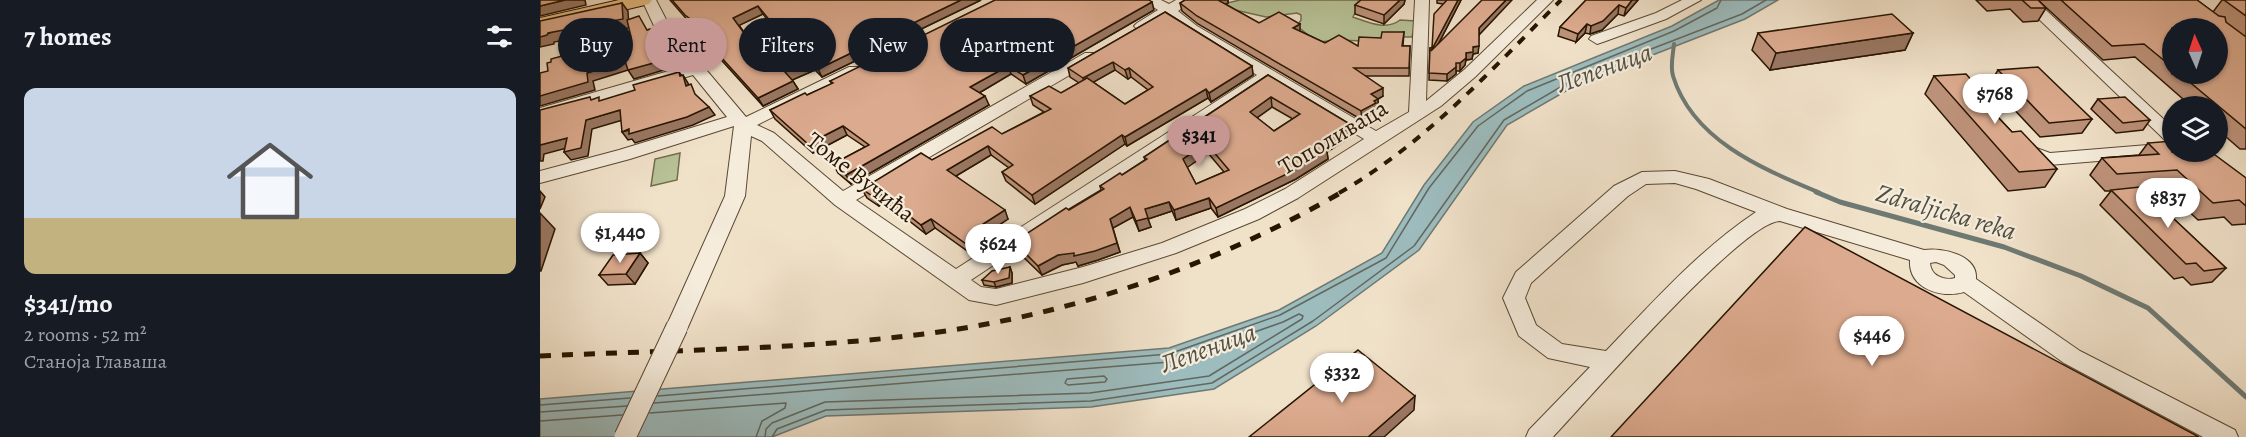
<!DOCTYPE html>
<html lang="en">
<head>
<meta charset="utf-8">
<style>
  body { margin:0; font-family:Alegreya,serif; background:#242831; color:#f1f3f6; height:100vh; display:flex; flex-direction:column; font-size:22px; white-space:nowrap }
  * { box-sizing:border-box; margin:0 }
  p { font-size:20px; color:#9ea1a6 }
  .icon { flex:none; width:33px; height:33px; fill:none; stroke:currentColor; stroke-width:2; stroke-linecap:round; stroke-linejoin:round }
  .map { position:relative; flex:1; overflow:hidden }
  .sheet { display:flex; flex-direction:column; background:#171b24; width:540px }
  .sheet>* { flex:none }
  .top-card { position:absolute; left:18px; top:18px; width:570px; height:54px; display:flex; gap:12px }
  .needle { width:39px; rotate:357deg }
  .controls { position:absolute; left:1622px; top:18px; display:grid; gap:12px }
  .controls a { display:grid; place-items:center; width:66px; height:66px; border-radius:50%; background:#171b24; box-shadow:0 2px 4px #0004; font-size:30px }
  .price { position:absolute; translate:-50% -51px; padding:0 14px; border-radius:21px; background:#fff; color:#222; font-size:20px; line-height:39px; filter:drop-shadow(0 2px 3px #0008) }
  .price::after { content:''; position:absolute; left:50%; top:36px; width:18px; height:14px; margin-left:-9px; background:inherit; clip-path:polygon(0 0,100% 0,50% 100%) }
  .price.current { background:#c59692; color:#111 }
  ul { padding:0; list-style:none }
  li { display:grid; align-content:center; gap:12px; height:318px; padding:0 24px }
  li span { display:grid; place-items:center; height:186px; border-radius:12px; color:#555 }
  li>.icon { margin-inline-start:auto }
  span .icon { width:108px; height:108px; fill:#fffc; stroke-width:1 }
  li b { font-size:26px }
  h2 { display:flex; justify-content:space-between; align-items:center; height:72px; padding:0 24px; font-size:26px }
  .chip { padding:0 21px; border-radius:27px; background:#171b24; box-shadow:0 2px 4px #0004; font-size:21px; line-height:54px }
  .chip.current { background:#c59692; color:#111 }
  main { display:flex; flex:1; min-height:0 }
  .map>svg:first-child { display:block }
  .green { fill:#b8c398; stroke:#706c4c; stroke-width:1.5 }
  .water { fill:#9dbcbe; stroke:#6e7972; stroke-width:1.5 }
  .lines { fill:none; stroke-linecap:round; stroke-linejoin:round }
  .shore { stroke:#62685f; stroke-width:1.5 }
  .stream-far1 { stroke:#6e7972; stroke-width:4 }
  .stream { stroke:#6e7972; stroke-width:5 }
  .minor-casing { stroke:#5a4832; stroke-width:2 }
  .major-casing { stroke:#281500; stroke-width:2 }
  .minor { fill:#f5ecdc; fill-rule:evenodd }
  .major { fill:#e8c084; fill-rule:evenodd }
  .rail-far1 { stroke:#281500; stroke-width:4; stroke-dasharray:9 9; stroke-linecap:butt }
  .rail { stroke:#281500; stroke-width:5; stroke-dasharray:11 11; stroke-linecap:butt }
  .minor-bridge-casing { stroke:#5a4832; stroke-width:23; stroke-linecap:butt }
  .minor-bridge { stroke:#f5ecdc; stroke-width:21 }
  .wall { fill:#bd927a; stroke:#281500; stroke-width:1.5; fill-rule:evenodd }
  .shaded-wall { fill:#9a7763; stroke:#281500; stroke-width:1.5 }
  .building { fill:#dcaa8e; stroke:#281500; stroke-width:1.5; fill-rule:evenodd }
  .labels { text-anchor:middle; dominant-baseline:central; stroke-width:4.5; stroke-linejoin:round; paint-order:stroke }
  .street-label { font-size:24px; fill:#281500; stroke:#f5ecdc }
  .water-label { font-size:26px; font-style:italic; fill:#514f42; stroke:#f5ecdc }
</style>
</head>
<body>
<main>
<section class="sheet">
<h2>7 homes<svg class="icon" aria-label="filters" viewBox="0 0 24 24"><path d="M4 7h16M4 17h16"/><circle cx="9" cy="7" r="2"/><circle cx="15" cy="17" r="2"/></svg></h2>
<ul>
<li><span style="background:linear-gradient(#c9d6e8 70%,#c2b280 0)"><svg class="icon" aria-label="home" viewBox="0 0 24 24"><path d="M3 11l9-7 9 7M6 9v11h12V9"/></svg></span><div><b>$341/mo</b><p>2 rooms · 52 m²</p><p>Станоја Главаша</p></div></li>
</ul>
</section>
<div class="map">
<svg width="1706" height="437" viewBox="0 0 1706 437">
  <rect width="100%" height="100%" fill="#f0e1c9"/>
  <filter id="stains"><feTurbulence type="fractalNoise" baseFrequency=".00333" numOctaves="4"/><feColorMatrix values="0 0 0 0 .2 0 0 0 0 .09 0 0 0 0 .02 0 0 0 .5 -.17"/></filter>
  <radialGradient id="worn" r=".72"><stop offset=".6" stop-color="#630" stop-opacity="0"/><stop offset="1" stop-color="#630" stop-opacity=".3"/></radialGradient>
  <g class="green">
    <path d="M700 0H817L820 2 813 17C828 22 846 31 860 20L876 21 872 37H847L822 41 799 40 779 42 767 41V34L757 26 761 20V15L757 13 726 17 686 8 687 3Z"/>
    <polygon points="140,153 137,180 111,186 115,159"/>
  </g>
  <polygon class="water" points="1179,0 1238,0 1205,19 1038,84 967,125 879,250 776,326 674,389 551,407 286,416 232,437 0,437 0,399 629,348 739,310 842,253 884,185 933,122 984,86 1132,26"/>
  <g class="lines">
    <g class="shore">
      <polygon points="564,376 567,379 565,382 528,385 525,383 527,379"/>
      <polyline points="118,396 629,354 740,315 846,258 889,188 938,126 987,91 1134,31 1177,8 1181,0"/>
      <polyline points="114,403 630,362 743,322 759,314 763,316 762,319 669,376 550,393 285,402 232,423 226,429 225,437"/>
      <polyline points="0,405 90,398"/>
      <polyline points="0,412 87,406"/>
      <polyline points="110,413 246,403 245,408 222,421 216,437"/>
      <polyline points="0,421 82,415"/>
      <polyline points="232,437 237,429 286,410 551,401 672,383 773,321 874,246 964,120 1036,78 1202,14 1226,0"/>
    </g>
    <path class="stream-far1" d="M1134 44C1133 54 1130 67 1133 76 1153 141 1223 169 1280 193"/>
    <polyline class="stream" points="1276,192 1300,202 1464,247 1541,276 1608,308 1706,397"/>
    <defs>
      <g id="minor">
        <path d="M102 0H116L130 27 206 117 309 67H321L323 70 321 73 217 125 234 133 303 191 545 53H557L559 56 557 59 316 200 416 269 717 75 647 32 627 18 607 29H597L594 26 597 23 618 10 602 0H621L629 4 636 0H654L638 11 657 26 836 131 869 112 875 0H889L886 101 924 70 997 0H1013L935 77 901 106 758 198 719 219 636 253 543 283 456 305 429 300 295 205 222 141 211 136 205 196 148 327 145 333 137 336 129 333 126 327 185 196 194 126 90 159 0 183V171L79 150 187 117 153 75 0 119V108L146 66 115 28ZM729 82 824 139 745 189 705 209 622 243 543 267 456 289 441 287 431 280Z"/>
        <polygon points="1142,0 1161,0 1126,19 1063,42 1057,44 1049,39 1051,36 1116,13"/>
        <polygon points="1479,0 1495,0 1632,127 1632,143 1626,141"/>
        <polygon points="1483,143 1510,153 1632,143 1632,152 1639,152 1632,155 1509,165 1477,153 1474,149 1477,145"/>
        <path d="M1135 171 1169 179 1247 209 1384 250C1402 247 1438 255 1436 279L1540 351 1695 430 1698 437H1663L1524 363 1424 292C1401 299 1368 288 1370 260L1240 221C1203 221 1047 401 1013 437H986L989 430 1050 367 1008 358 979 336 963 298 976 272 1074 186 1102 172ZM1135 183 1156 189 1216 212C1159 250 1113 302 1066 351L1022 344 996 325 985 298 991 283 1088 196 1106 184ZM1396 262 1404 265 1415 275V278C1404 281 1391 276 1390 263Z"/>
      </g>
      <polygon id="major" points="79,0 112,0 109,4 0,30 0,18"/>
    </defs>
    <use href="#minor" class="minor-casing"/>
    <use href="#major" class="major-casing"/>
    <use href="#minor" class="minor"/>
    <use href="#major" class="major"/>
    <path class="rail-far1" d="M799 193C885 144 952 69 1021 0"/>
    <path class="rail" d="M0 356C128 350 257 350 384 334 531 315 674 266 802 192"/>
    <defs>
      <polyline id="minor-bridge" points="85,437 137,327"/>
    </defs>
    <use href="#minor-bridge" class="minor-bridge-casing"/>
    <use href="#minor-bridge" class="minor-bridge"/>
  </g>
  <g class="wall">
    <path d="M130 0H441L282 77 275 70 252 80 258 89 223 106 175 53 170 45 176 43 150 23ZM223 14 238 34 212 44 199 25Z"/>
    <polygon points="645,0 688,0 688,3 685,4 719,23 760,31 785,43 818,46 864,32 863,46 870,46 869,76 826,76 843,96 838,99 838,107 836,109 836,111 822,120 658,24 642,11 640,3"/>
    <polygon points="821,0 865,0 864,4 844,24 815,14 815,5"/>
    <polygon points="897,0 921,0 899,43 939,34 938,53 933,54 932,59 926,60 925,65 920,71 916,71 916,74 907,81 889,80 890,48 892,48 903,4 897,3"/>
    <polygon points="1046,0 1098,0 1084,16 1078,14 1062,30 1050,34 1045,33 1036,42 1018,36 1020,27"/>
    <polygon points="1436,0 1498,0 1506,8 1498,21 1483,22 1470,9 1447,11"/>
    <path d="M1498 0H1657L1673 12 1682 0H1706V149H1700L1677 129V106H1651L1595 57 1563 60ZM1632 28 1677 74H1632Z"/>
    <polygon points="614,10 486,84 471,74 439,93 449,105 311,184 298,173 293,164 325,147 307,135 273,153 235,119 230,110 267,95 292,84 290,81"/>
    <path d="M625 12 712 66 713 75 671 102 668 98 587 146 585 144 495 204 466 181 462 172 469 168 451 155 416 176 468 219 452 230 457 240 433 255 395 228 386 234 345 202 339 206 327 198 322 189 392 160 462 134 504 112 493 105 490 96 521 93 539 83 530 77 528 68ZM575 70 588 79 591 77 608 90 585 104 553 82Z"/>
    <polygon points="1218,33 1373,33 1365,50 1230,70 1212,50"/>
    <polygon points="1458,70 1552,119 1542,133 1500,137 1450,84"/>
    <path d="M728 75 813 126V135L787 152 788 159 756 179 678 217 671 208 636 220 632 211 608 219 611 227 599 231 593 217 573 228 580 252 558 260 538 266 536 262 522 265 502 275 478 252 474 242 561 190 560 186 582 175 605 160 604 157ZM732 107 753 119 734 131 717 118ZM668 153 684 172 656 184 647 167Z"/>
    <polygon points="1394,76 1446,96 1443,101 1472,132 1517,169 1505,187 1468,191 1385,94"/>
    <polygon points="1558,99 1610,120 1603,130 1576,133 1551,109"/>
    <polygon points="1608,143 1706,178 1706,224 1692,225 1684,217 1658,220 1623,187 1602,189 1686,268 1672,282 1651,285 1643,277 1634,279 1560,205 1571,191 1565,191 1550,175 1562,158 1599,155"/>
    <polygon points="100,253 108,263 95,284 68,285 59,275"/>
    <polygon points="470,267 472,273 472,283 456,287 444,285 442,280"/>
  </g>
  <g class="shaded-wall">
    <polygon points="25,0 45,0 46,5 0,16 0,6"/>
    <polygon points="421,0 441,0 282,77 278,69"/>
    <polygon points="678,0 688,0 688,3 679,8"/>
    <polygon points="860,0 865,0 864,4 844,24 844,15"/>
    <polygon points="918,0 921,0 891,58 891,51"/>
    <polygon points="966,0 972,0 939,35 939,28"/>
    <polygon points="1092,0 1098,0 1084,16 1086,8"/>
    <polygon points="612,2 614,10 486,84 483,75"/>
    <polygon points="82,3 88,11 89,28 14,42 14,44 0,47 0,37"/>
    <polygon points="1079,5 1078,14 1062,30 1050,34 1051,26"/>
    <polygon points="218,6 223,14 198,26 193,18"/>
    <polygon points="760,24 760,32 753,28"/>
    <polygon points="1047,24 1045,33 1036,42 1038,34"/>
    <polygon points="110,29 116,37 126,60 128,50 134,58 137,66 94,79 88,70 121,52"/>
    <polygon points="1373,33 1365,50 1230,70 1236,53"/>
    <polygon points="939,46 938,53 933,54 932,59 926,60 926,53 933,47"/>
    <polygon points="926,58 925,65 920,71 920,63"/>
    <polygon points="85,61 91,69 53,81 55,90 0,106 0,96 47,73"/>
    <polygon points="270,61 275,70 250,81 245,72"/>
    <polygon points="573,62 575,70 545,87 543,78"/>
    <polygon points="468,66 471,74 434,96 430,87"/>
    <polygon points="712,66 713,75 671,102 669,93"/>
    <polygon points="916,67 916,74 907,81 907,74"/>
    <polygon points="589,68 591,77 588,79 585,70"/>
    <polygon points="139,72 144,79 143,75 148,83 151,94 140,76"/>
    <polygon points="253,81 258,89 223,106 218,98"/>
    <polygon points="843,88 843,96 838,99 838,107 836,109 836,111 822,120 821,111 831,94"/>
    <polygon points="666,89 668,98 587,146 585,137"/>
    <polygon points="445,96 449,105 311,184 306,175"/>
    <polygon points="731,97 732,107 711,122 710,112"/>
    <polygon points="169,107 175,115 153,125 95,143 92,139 88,140 82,132"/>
    <polygon points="80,110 86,119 52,129 48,156 31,160 24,152 46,120"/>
    <polygon points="303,126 307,135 273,153 268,144"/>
    <polygon points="813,126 813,135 787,152 788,159 756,179 678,217 676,208"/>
    <polygon points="582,135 585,144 495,204 492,195"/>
    <polygon points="27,138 34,146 4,154 3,161 0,161 0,145"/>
    <polygon points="666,143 668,153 645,169 643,159"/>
    <polygon points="448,146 451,155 411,179 407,170"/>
    <polygon points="0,191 5,197 0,209"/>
    <polygon points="340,193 345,202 339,206 334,197"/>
    <polygon points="669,198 671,208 636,220 634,210"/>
    <polygon points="629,202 632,211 608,219 611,227 599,231 596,221 605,209"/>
    <polygon points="590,207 593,217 573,228 570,219"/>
    <polygon points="465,210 468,219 447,233 443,224"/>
    <polygon points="0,213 15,229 1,271 0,271"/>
    <polygon points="391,219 395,228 386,234 381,225"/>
    <polygon points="453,231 457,240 433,255 429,246"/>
    <polygon points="577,243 580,252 558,260 538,266 536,262 522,265 502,275 498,266 518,255"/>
    <polygon points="100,253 108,263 95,284 86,274"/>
    <polygon points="470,267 472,273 472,283 456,287 454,282"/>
    <polygon points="875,396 874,410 844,437 828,437"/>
  </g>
  <g class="building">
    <polygon points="0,0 25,0 0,6"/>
    <path d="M132 0H421L278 69 270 61 245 72 253 81 218 98 170 45 181 42 145 15ZM218 6 240 33 212 44 193 18Z"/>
    <polygon points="455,0 609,0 612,2 483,75 468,66 448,77 430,87 445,96 306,175 293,164 329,145 303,126 268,144 230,110 265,93 267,95 293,83 290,81"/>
    <polygon points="645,0 678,0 719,23 739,12 760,24 753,28 785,43 799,35 818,46 819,37 841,38 842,32 864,32 862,46 870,46 869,68 814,68 843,88 831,94 838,99 834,101 836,103 821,111 657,16 640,3"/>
    <polygon points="821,0 860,0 844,15 815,5"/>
    <polygon points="907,0 918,0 891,51 942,0 966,0 939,28 939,46 933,47 933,52 926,53 926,58 920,63 916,63 916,67 907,74 889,73 890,48 892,48 894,14"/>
    <polygon points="1046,0 1092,0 1086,8 1079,5 1063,21 1051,26 1047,24 1038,34 1020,27"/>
    <polygon points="1482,0 1498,0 1506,8 1491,8"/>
    <polygon points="1521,0 1657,0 1679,16 1685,17 1686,22 1706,37 1706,129 1640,74 1677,74 1677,28 1632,28 1632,67 1604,44 1572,46"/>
    <polygon points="1684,0 1706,0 1706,16"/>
    <polygon points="82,3 83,19 8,33 7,35 0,37 0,21"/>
    <polygon points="625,12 712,66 669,93 666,89 585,137 582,135 492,195 462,172 473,165 448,146 407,170 465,210 443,224 453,231 429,246 391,219 381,225 340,193 334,197 322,189 381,153 392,160 452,127 462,134 511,109 490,96 509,86 521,93 547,78 585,104 613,87 589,68 585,70 573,62 543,78 528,68"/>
    <polygon points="1352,14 1373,33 1236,53 1218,33"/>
    <polygon points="99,16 107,30 110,29 121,52 128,50 132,58 88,70 85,61 47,73 48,82 0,96 0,73 8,71 7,63 11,62 11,59 91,37 87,20"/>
    <polygon points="1498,67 1552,119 1509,123 1458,70"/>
    <polygon points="139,72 140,76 143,75 146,86 151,84 155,94 169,107 147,117 89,134 89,129 82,132 80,110 46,120 41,148 24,152 27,138 0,145 0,110 50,97 51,100 59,97 59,101 95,90 93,85"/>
    <polygon points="1426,74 1446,96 1439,97 1472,132 1481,131 1517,169 1479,172 1394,76"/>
    <path d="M728 75 813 126 781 146 787 150 755 170 676 208 669 198 634 210 629 202 605 209 608 218 596 221 590 207 570 219 577 243 555 251 534 256V253L518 255 498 266 474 242 526 208 529 210 564 189 560 186 580 173 582 175 607 159 604 157ZM731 97 760 114 734 131 710 112ZM666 143 689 170 656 184 643 159Z"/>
    <polygon points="1585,97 1610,120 1583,123 1558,99"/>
    <polygon points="1632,141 1632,152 1671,152 1706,178 1706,206 1699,200 1673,203 1637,170 1577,174 1562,158 1619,154 1608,143"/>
    <polygon points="1600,187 1686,268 1664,271 1656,263 1646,264 1571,190"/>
    <polygon points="1265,227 1659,437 1071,437"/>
    <polygon points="100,253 86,274 59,275 73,255"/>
    <polygon points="470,267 469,278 454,282 442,280 452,271"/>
    <polygon points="818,350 875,396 828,437 709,437"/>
  </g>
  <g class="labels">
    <g class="street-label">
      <text transform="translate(793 137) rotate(-31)">Тополиваца</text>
      <text transform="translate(321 177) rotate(38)">Томе Вучића</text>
    </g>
    <g class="water-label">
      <text transform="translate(1064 68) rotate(-20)">Лепеница</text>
      <text transform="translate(1406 212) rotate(16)">Zdraljicka reka</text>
      <text transform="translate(668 348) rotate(-20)">Лепеница</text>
    </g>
  </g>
  <rect width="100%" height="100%" filter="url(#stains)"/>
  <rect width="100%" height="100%" fill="url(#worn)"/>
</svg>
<div class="controls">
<a><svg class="needle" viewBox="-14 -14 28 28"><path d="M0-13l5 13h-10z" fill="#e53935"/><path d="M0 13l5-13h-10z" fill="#9ea1a6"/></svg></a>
<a><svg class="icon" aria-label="layers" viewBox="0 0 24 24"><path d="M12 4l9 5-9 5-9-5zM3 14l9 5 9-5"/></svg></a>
</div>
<b class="price" style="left:1455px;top:125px">$768</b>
<b class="price current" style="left:659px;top:167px">$341</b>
<b class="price" style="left:1628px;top:229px">$837</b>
<b class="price" style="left:80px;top:264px">$1,440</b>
<b class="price" style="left:458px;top:275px">$624</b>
<b class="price" style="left:1332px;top:367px">$446</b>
<b class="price" style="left:802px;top:404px">$332</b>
<div class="top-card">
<a class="chip">Buy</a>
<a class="chip current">Rent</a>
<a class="chip">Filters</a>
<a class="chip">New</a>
<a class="chip">Apartment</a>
</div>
</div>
</main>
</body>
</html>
